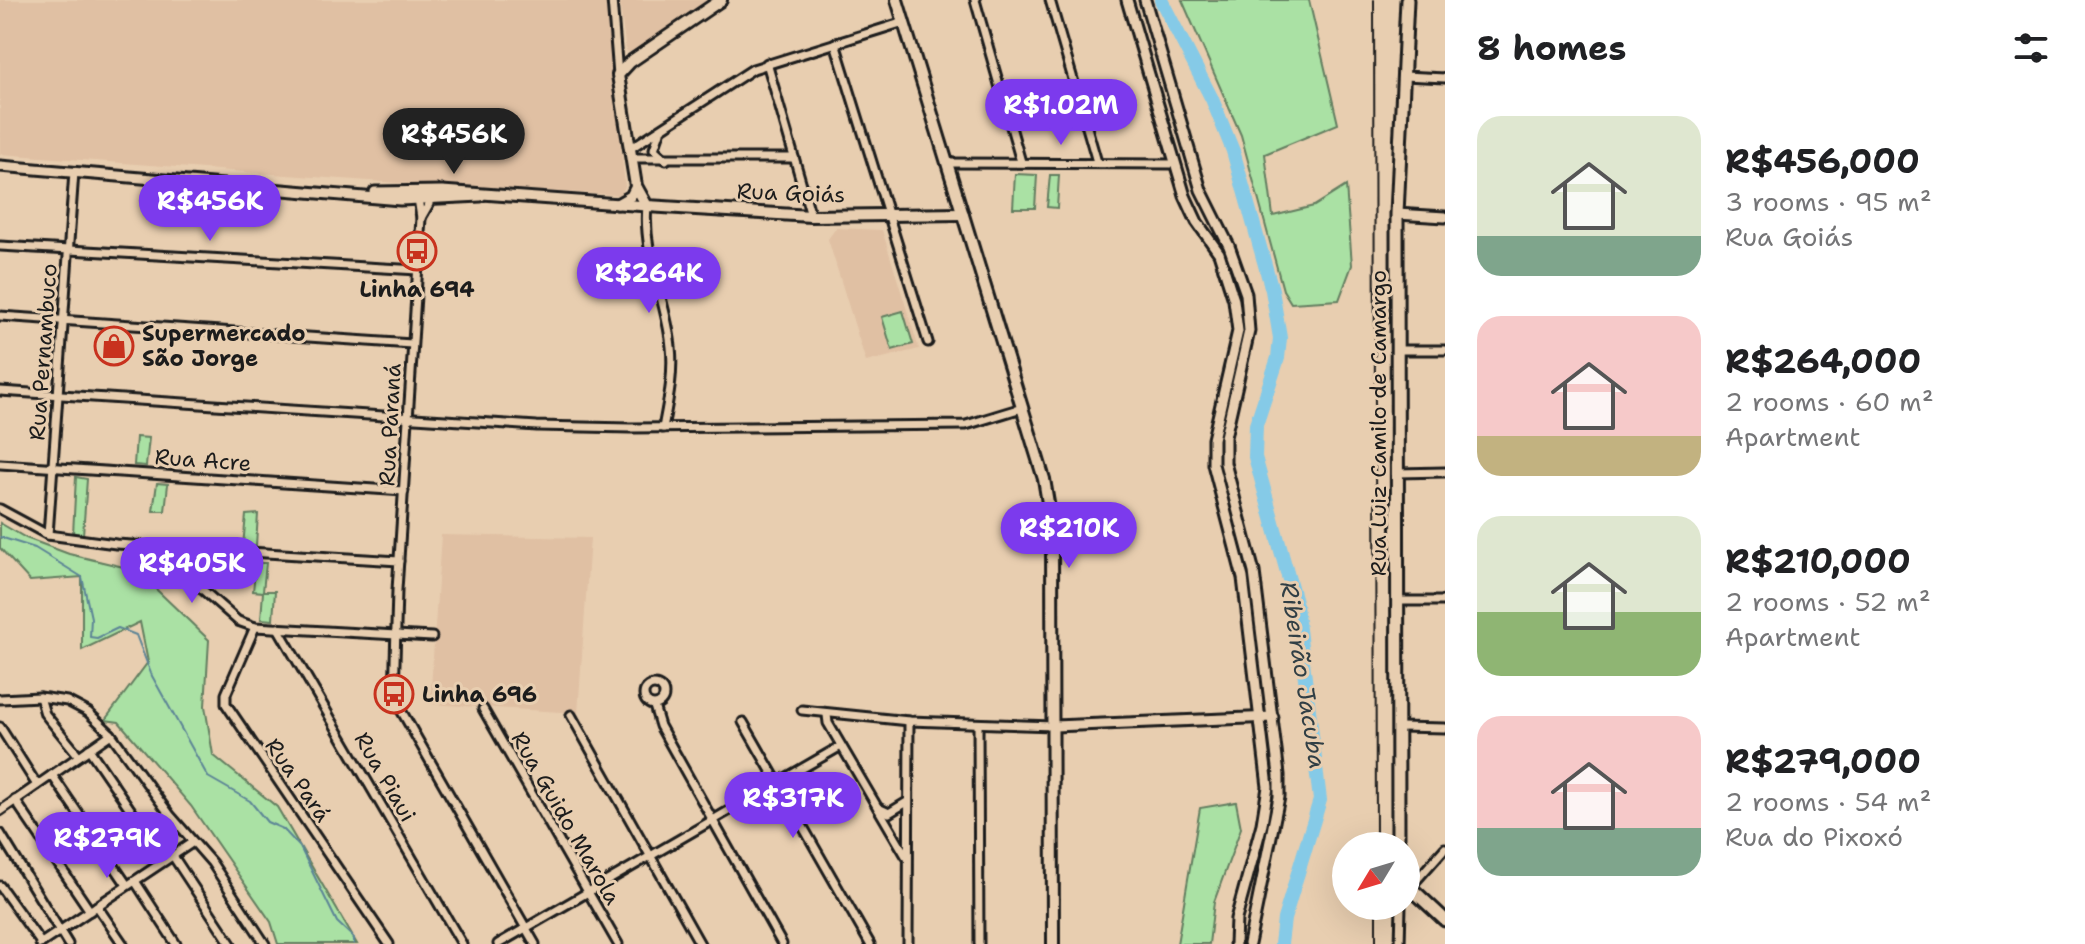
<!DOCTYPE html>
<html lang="en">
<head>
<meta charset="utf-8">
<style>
  body { margin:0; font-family:"Shantell Sans",sans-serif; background:#f2f2f2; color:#202124; height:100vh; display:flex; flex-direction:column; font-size:30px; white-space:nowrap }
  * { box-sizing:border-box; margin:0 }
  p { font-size:26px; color:#757577 }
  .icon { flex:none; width:44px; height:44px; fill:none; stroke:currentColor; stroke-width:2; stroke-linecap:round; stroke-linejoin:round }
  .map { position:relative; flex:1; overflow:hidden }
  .panel { display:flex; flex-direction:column; background:#fff; width:640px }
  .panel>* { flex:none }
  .needle { width:52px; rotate:232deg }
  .fabs { position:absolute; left:1332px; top:832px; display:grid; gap:16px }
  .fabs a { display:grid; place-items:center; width:88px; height:88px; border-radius:50%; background:#fff; box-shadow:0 8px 32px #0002; font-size:40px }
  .price { position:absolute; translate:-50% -68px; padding:0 18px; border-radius:28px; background:#7c3aed; color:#fff; font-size:26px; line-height:52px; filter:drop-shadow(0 2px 4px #0008) }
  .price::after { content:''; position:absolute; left:50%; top:48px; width:24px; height:18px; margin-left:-12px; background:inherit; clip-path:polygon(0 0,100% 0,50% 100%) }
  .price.current { background:#222; color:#fff }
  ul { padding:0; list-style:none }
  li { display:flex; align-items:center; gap:24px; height:200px; padding:0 32px }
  li span { display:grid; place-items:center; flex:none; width:224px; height:160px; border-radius:24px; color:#555 }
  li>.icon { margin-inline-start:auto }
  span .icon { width:96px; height:96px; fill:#fffc; stroke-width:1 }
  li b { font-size:34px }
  h2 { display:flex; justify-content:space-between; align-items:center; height:96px; padding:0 32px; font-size:34px }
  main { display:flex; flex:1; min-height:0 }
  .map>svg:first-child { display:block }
  .built { fill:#e0c0a3 }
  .green { fill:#aae1a4; stroke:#637e60; stroke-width:2 }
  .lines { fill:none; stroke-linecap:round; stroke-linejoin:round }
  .stream { stroke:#5b8496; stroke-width:2 }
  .river { stroke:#85cae7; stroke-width:14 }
  .minor-casing { stroke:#1c1c1c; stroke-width:13 }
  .tertiary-casing { stroke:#1c1c1c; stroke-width:15 }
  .secondary-casing { stroke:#1c1c1c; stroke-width:16 }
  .primary-casing { stroke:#1c1c1c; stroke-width:17 }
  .minor { stroke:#e8ceb0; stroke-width:7 }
  .tertiary { stroke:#e8ceb0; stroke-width:9 }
  .secondary { stroke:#e8ceb0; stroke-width:10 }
  .primary { stroke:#e8ceb0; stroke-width:11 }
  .rail { stroke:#1c1c1c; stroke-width:2 }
  .labels { text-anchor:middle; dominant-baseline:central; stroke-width:6; stroke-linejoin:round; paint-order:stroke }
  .street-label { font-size:22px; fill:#1c1c1c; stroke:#e8ceb0 }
  .poi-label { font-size:22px; font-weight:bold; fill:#1c1c1c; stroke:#e8ceb0; text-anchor:start }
  .water-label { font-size:24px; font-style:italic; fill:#313f45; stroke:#e8ceb0 }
</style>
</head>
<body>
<main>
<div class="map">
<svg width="1445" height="944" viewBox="0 0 1445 944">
  <rect width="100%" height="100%" fill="#e8ceb0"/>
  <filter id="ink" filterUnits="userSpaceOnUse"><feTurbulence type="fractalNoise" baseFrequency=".0125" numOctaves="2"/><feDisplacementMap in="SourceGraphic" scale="16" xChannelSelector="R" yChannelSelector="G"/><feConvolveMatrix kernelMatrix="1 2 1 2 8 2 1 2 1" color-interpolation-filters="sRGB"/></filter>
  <g filter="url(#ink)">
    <g class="built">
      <polygon points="0,0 607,0 625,187 620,195 424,185 0,154"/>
      <polygon points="623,0 716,0 634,54 626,51 620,5"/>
      <polygon points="836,228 882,230 919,349 866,362 828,239"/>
      <polygon points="441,535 590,538 578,713 430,704"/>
    </g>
    <g class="green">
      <polygon points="1182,0 1309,0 1338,124 1265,154 1273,216 1314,206 1346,186 1352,265 1339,300 1291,303 1283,290 1241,135"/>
      <polygon points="1015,174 1037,175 1035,208 1013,208"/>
      <polygon points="1050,175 1059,175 1057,208 1047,207"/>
      <polygon points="903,311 913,344 892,350 882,317"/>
      <polygon points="136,437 149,438 146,466 134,465"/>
      <polygon points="76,477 87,479 83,535 73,534"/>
      <polygon points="157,483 168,484 165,511 153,511"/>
      <polygon points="258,514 256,545 243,546 246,515"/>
      <polygon points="0,523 26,538 69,554 136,570 209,640 205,706 213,755 277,807 357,944 278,944 271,922 191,806 119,722 105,720 148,662 140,622 82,650 82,577 30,581 0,548"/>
      <polygon points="256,563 266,563 263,591 275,591 273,620 261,619 263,592 253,591"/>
      <polygon points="1236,802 1241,828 1214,902 1209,944 1177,944 1200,808"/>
    </g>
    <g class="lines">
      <polyline class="stream" points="0,537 35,548 82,577 91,618 90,637 97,638 118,628 136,635 152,676 208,777 250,801 267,822 283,829 300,847 337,922 354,938 354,944"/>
      <polyline class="river" points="1161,0 1212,99 1233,151 1272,290 1280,338 1278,358 1256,425 1255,457 1296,605 1320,800 1284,919 1281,944"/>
      <defs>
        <g id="minor">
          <polyline points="612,0 618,75"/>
          <polyline points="975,0 1021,162"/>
          <polyline points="1050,0 1097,162"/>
          <polyline points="835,43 928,342"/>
          <polyline points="767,63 811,216"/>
          <polyline points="1404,76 1445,78"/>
          <polyline points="660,132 654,149 666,160"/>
          <polyline points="631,148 753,69 904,22"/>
          <polyline points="632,158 794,158"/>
          <polyline points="947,163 1175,164"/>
          <polyline points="418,198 421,218 397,590 394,698 535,944"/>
          <path d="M647 206C642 254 667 301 671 347 674 374 668 402 663 428"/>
          <polyline points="421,218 429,204 429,194"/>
          <polyline points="0,246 418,270"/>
          <polyline points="0,316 412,344"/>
          <polyline points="1398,350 1445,350"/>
          <polyline points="0,391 537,426 630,428 966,425 1022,408"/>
          <polyline points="0,464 404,491"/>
          <polyline points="1398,473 1445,472"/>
          <polyline points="0,509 48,535 116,544 399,561"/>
          <polyline points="48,535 74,172"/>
          <polyline points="153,546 238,621 255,627 432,637"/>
          <polyline points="1399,601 1445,601"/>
          <polyline points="255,627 226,694 226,704 389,944"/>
          <polyline points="278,628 462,944"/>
          <circle cx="654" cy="695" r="10"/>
          <polyline points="40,697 45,714 79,756"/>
          <polyline points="0,699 40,697 67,701 88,712 111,734 170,815 212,863 265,944"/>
          <polyline points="654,706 660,726 782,944"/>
          <polyline points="483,709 618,944"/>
          <polyline points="802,710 909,721 1054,726"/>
          <polyline points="571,715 700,944"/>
          <polyline points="827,715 828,723 906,856"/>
          <polyline points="743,722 870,944"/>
          <polyline points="978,724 979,944"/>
          <polyline points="0,727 37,785"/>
          <polyline points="1399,727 1445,728"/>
          <polyline points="89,749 165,860"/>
          <polyline points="52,775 127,885"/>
          <polyline points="15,800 90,911"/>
          <polyline points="878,808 889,813 907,802"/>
          <polyline points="0,811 111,734"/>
          <polyline points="0,833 68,944"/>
          <polyline points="173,856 231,944"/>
          <polyline points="135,881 176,944"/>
          <polyline points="0,886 41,943"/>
          <polyline points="1406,892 1445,848"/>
          <polyline points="97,906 123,944"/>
          <polyline points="40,944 193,842"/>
          <polyline points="498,944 841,746"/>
          <polyline points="908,944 909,721"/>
          <polyline points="1400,944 1401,906"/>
        </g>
        <g id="tertiary">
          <polyline points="1127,0 1185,196 1197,222 1219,253 1234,300 1238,331 1213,439 1213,464 1243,578 1268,787 1262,824 1236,919 1235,944"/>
          <polyline points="1145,0 1201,190 1229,246 1246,294 1249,331 1225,437 1225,463 1254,572 1279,775 1279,797 1249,944"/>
          <polyline points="0,166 400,200 481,196"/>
          <polyline points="375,192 442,191 647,206"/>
          <polyline points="617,204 631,196 636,186"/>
          <polyline points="1397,214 1445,217"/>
          <polyline points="1054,726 1273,717"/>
        </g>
        <g id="secondary">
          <polyline points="721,0 630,62 618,75 636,186 647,206 811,216 963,214"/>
          <polyline points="897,0 1044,479 1052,527 1053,944"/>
        </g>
        <g id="primary">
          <polyline points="1398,846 1397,214 1407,0"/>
          <polyline points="1406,875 1414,891 1445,920"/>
        </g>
      </defs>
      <use href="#minor" class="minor-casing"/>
      <use href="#tertiary" class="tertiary-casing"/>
      <use href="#secondary" class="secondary-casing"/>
      <use href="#primary" class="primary-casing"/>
      <use href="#minor" class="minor"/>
      <use href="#tertiary" class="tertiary"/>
      <use href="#secondary" class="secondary"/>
      <use href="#primary" class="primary"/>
      <g class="rail">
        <polyline points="1374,0 1376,846"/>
        <polyline points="1376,944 1376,906"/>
      </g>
    </g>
  </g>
  <defs>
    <symbol id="bus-ring" viewBox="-11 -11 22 22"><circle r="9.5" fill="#e8ceb0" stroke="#c8321e" stroke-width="1.5"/><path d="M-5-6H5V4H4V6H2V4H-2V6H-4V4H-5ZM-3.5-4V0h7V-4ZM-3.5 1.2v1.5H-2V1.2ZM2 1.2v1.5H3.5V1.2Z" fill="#c8321e"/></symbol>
    <symbol id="shop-ring" viewBox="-11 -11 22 22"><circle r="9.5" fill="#e8ceb0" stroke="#c8321e" stroke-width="1.5"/><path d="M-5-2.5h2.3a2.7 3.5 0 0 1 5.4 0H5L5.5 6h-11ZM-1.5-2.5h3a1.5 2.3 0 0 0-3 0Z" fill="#c8321e"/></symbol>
  </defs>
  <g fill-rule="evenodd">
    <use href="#bus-ring" x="395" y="229" width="44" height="44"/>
    <use href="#shop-ring" x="92" y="324" width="44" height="44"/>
    <use href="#bus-ring" x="372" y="672" width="44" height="44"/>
  </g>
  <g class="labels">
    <g class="street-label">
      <text transform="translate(791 193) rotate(2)">Rua Goiás</text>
      <text transform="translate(43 352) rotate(-86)">Rua Pernambuco</text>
      <text transform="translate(1378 423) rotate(-90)">Rua Luiz Camilo de Camargo</text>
      <text transform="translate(390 425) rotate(-87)">Rua Paraná</text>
      <text transform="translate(203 460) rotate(4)">Rua Acre</text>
      <text transform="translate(385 777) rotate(60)">Rua Piaui</text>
      <text transform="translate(298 780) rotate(55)">Rua Pará</text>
      <text transform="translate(566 818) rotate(60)">Rua Guido Marola</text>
    </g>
    <g class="poi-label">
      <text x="417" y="289" text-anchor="middle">Linha 694</text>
      <text x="142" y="333">Supermercado<tspan x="142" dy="25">São Jorge</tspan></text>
      <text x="422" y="694">Linha 696</text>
    </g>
    <g class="water-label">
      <text transform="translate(1303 675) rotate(81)">Ribeirão Jacuba</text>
    </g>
  </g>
</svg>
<div class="fabs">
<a><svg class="needle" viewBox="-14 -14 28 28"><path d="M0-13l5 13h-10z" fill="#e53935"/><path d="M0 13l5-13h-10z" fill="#757577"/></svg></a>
</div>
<b class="price" style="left:1061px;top:147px">R$1.02M</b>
<b class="price current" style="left:454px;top:176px">R$456K</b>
<b class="price" style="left:210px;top:243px">R$456K</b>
<b class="price" style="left:649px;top:315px">R$264K</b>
<b class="price" style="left:1069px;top:570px">R$210K</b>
<b class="price" style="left:192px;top:605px">R$405K</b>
<b class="price" style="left:793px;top:840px">R$317K</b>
<b class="price" style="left:107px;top:880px">R$279K</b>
</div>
<section class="panel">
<h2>8 homes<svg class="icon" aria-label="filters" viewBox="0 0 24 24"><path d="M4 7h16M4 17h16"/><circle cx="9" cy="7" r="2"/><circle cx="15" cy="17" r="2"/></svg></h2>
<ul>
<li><span style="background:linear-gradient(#dfe7d0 75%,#7fa58c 0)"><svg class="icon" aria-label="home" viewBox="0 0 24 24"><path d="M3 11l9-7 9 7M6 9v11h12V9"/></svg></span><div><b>R$456,000</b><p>3 rooms · 95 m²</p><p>Rua Goiás</p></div></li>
<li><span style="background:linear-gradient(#f6c9c9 75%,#c2b280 0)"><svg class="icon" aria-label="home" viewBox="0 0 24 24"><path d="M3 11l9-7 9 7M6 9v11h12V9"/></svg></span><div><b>R$264,000</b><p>2 rooms · 60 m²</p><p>Apartment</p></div></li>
<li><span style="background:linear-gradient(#dfe7d0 60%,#8fb573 0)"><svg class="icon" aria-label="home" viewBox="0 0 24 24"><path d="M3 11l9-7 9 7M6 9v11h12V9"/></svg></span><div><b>R$210,000</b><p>2 rooms · 52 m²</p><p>Apartment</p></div></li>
<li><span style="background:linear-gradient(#f6c9c9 70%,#7fa58c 0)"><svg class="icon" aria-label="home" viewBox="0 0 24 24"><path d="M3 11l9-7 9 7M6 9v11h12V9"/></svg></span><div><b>R$279,000</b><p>2 rooms · 54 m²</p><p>Rua do Pixoxó</p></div></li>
</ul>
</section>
</main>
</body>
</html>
